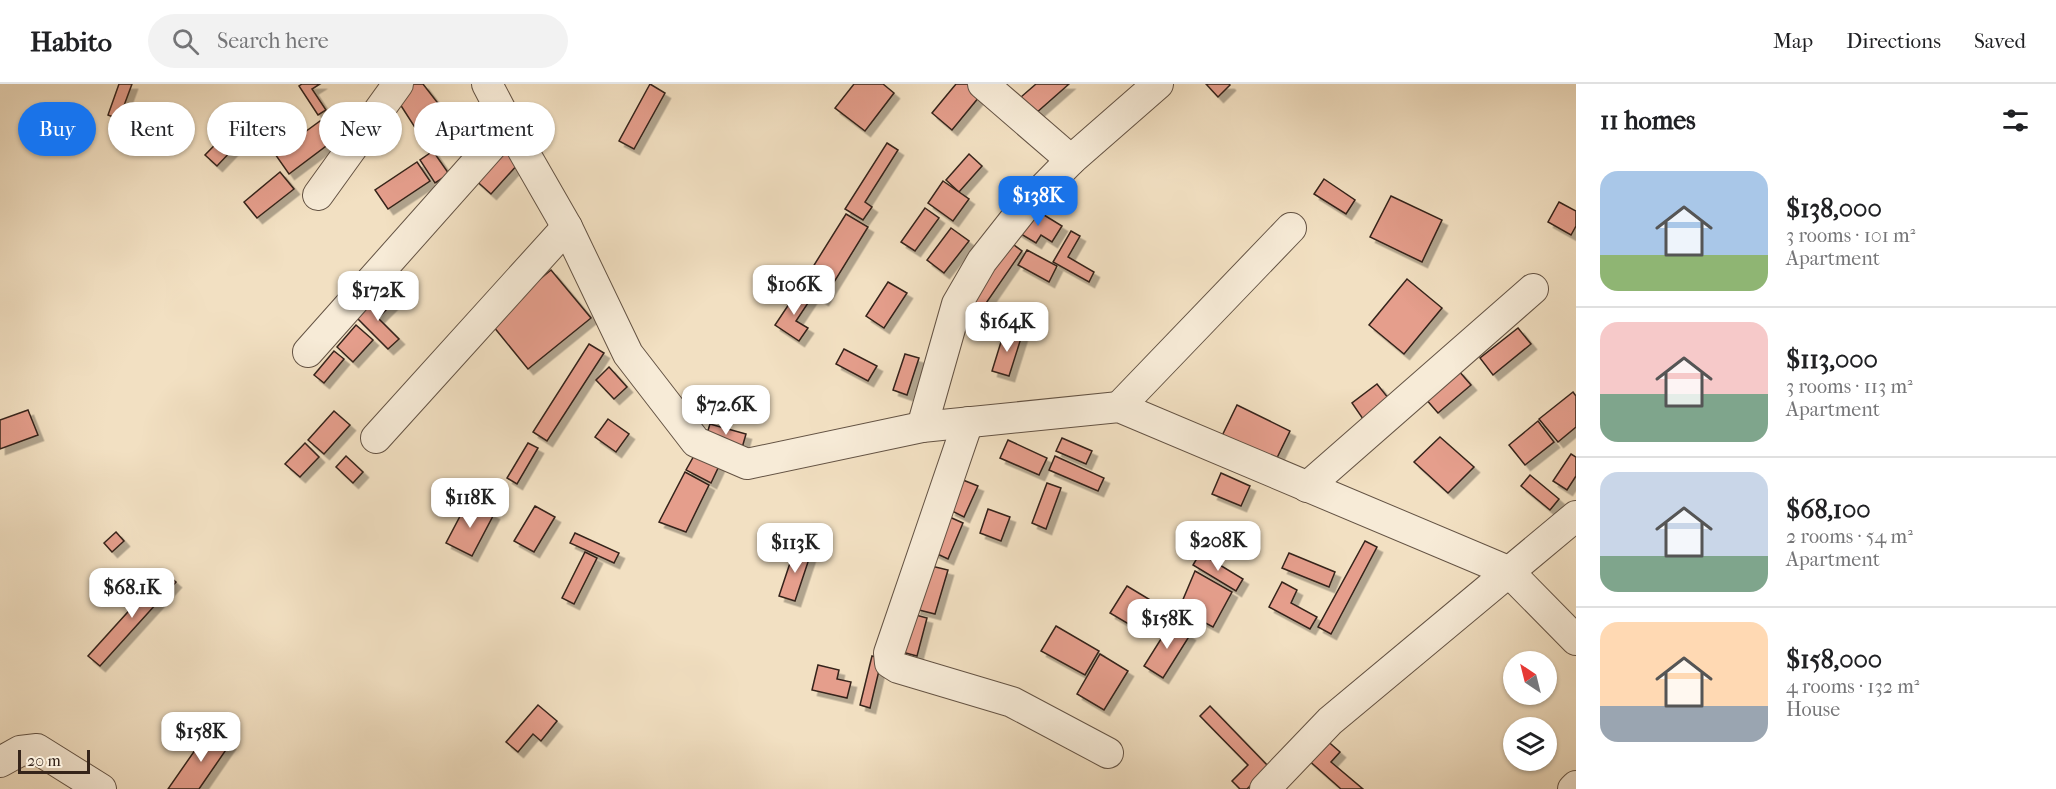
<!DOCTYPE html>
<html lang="en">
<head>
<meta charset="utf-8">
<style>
  body { margin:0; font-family:"IM FELL French Canon",serif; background:#f2f2f2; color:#202124; height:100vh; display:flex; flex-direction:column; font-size:22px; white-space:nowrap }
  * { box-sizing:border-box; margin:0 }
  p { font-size:20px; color:#757577 }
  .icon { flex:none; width:33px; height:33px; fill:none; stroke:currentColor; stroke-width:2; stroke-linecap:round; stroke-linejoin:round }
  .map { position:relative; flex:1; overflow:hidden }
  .sheet { display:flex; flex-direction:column; background:#fff; width:480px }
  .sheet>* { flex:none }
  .guide { position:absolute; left:18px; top:18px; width:570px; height:54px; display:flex; gap:12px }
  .needle { width:39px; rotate:325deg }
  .buttons { position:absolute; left:1503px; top:567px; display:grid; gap:12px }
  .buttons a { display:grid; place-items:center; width:54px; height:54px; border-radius:50%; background:#fff; box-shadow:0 2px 4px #0004; font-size:30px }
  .scale { position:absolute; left:18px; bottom:15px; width:72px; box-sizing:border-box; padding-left:6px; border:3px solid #35241a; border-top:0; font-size:16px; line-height:21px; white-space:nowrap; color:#35241a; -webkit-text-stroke:4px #f7ebd7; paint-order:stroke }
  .price { position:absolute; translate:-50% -51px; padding:0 14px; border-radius:12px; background:#fff; color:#222; font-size:20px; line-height:39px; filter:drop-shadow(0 2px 3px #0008) }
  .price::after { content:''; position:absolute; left:50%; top:36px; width:18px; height:14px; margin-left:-9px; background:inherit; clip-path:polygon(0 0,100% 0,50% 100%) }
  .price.active { background:#1a73e8; color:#fff }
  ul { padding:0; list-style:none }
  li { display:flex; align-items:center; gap:18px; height:150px; padding:0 24px }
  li+li { border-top:2px solid #e0e0e0 }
  li span { display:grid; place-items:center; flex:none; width:168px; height:120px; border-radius:18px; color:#555 }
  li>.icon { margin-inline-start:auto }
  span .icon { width:72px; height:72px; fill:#fffc; stroke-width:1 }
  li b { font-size:26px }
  h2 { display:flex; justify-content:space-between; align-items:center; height:72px; padding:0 24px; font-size:26px }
  .tag { padding:0 21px; border-radius:27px; background:#fff; box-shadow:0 2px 4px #0004; font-size:21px; line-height:54px }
  .tag.active { background:#1a73e8; color:#fff }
  header { display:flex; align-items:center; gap:36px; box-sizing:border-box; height:84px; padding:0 30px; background:#fff; border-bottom:2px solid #e0e0e0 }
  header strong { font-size:28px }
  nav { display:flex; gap:33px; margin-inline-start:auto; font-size:21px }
  .search { width:420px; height:54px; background:#f2f2f2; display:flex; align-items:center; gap:15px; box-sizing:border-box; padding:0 21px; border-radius:33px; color:#757577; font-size:22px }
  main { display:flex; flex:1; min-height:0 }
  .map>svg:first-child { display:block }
  .building { fill:#e59e8c; stroke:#35241a; stroke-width:1.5; filter:url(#shadow) }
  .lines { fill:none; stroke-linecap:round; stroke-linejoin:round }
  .minor-casing { stroke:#645344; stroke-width:32 }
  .minor { stroke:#f7ebd7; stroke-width:30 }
</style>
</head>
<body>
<header>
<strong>Habito</strong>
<div class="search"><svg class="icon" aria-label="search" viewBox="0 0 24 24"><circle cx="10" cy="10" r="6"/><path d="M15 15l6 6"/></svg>Search here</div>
<nav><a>Map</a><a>Directions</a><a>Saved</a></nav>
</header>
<main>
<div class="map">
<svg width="1576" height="705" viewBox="0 0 1576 705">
  <defs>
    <filter id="shadow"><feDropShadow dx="5.5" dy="5.5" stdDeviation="0" flood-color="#0004"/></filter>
  </defs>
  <rect width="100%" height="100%" fill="#f2e0c2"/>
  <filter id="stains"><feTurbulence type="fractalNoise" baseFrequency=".00333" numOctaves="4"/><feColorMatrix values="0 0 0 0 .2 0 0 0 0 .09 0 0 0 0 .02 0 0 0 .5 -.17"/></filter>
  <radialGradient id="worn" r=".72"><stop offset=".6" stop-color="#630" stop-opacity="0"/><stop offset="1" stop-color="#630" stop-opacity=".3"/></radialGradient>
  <g class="building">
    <polygon points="119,0 132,0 119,35 108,31"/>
    <polygon points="302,0 320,0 312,5 326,26 318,31 299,2"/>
    <polygon points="411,0 423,0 444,27 423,56 398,17"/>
    <polygon points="650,0 665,9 634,65 619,57"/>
    <polygon points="854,0 883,0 894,9 865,47 835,24"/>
    <polygon points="956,0 975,0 984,7 952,46 932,29"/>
    <polygon points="1036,0 1069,0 1035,30 1021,13"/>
    <polygon points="1206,0 1229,0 1230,1 1218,13"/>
    <polygon points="241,34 252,45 217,82 205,71"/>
    <polygon points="320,37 334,56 289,90 275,70"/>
    <polygon points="887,59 898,66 865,118 872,123 863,136 845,125"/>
    <polygon points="500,62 519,79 491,110 472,93"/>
    <polygon points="433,67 449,90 435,99 420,76"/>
    <polygon points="969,70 982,82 959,108 946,96"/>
    <polygon points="417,78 430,97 388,125 375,106"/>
    <polygon points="280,88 294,105 257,134 244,118"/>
    <polygon points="1324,95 1355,116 1346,130 1314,110"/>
    <polygon points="943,97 969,115 953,137 928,119"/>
    <polygon points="1391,112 1442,136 1422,178 1370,153"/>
    <polygon points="1559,118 1576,127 1576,142 1571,151 1548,138"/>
    <polygon points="1031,123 1062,142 1052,158 1041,151 1036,159 1016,147"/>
    <polygon points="925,124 939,134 915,167 901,158"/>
    <polygon points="846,130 868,143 823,216 801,202"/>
    <polygon points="951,144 969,157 944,189 927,176"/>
    <polygon points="1071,147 1080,152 1068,173 1094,188 1089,198 1053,178"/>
    <polygon points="1006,155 1022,167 982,225 965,214"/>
    <polygon points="1027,166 1057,182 1049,198 1018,181"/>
    <polygon points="551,186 591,234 528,285 489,237"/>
    <polygon points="1407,195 1442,224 1404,270 1369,241"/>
    <polygon points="888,198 907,209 884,244 866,232"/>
    <polygon points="799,205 812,213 796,237 808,244 799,257 775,241"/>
    <polygon points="381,210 392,220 378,234 399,255 388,265 357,234"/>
    <polygon points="356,241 373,256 353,278 337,263"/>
    <polygon points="1518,244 1531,260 1493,291 1480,274"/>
    <polygon points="1005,245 1022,251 1009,292 992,287"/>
    <polygon points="589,260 604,269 547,357 533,348"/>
    <polygon points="844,265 877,282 868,297 836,280"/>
    <polygon points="334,267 344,275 324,299 314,291"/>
    <polygon points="905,270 919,274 907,311 893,306"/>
    <polygon points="609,283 627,303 614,315 596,296"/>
    <polygon points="1458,286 1471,301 1438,329 1425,314"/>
    <polygon points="1377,300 1389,315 1363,335 1352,319"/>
    <polygon points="1573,308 1576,312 1576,343 1558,358 1539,335"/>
    <polygon points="1237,321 1290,347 1273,382 1220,356"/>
    <polygon points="28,326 38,351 0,365 0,336"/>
    <polygon points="334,327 350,341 324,370 308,356"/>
    <polygon points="608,335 629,350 616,368 595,353"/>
    <polygon points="1538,337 1554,358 1525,381 1509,361"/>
    <polygon points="710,340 746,350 742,364 706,353"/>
    <polygon points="1440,353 1474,383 1448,409 1414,378"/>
    <polygon points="1062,354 1092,367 1086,380 1056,367"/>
    <polygon points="1008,356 1047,374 1039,391 1000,374"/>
    <polygon points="305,359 319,373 300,393 285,380"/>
    <polygon points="528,359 538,364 517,400 507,394"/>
    <polygon points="695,370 719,382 711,399 686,386"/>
    <polygon points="1571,370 1576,373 1576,392 1567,406 1553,397"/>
    <polygon points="346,372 363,388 353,399 336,383"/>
    <polygon points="1055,372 1104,394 1098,407 1049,386"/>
    <polygon points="685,388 709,401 686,448 659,438"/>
    <polygon points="1221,389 1250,402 1241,422 1212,410"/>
    <polygon points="1530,391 1559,415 1550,426 1521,402"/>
    <polygon points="963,396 978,402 964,433 950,426"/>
    <polygon points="1047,399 1061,404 1046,445 1032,439"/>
    <polygon points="468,417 494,430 472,472 446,459"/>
    <polygon points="535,422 555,433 534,468 514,457"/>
    <polygon points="988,425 1010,433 1001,457 980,449"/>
    <polygon points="945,431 963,439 948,475 931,467"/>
    <polygon points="116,448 124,457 112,468 104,459"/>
    <polygon points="575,449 619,469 614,479 570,459"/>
    <polygon points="1365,457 1377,463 1331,550 1318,543"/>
    <polygon points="795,464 811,469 795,517 779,512"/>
    <polygon points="585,468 597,474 574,520 562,514"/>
    <polygon points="1200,469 1243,495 1236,507 1193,481"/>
    <polygon points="1289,469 1335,488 1329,503 1282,484"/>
    <polygon points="927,481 948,486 935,530 915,525"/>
    <polygon points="1195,487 1232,508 1213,543 1179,525"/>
    <polygon points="164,488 176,498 100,582 88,572"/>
    <polygon points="1282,498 1297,506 1291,519 1317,533 1310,545 1269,523"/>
    <polygon points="1127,502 1162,523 1154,537 1140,529 1132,542 1110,529"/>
    <polygon points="912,530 927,534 917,572 902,568"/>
    <polygon points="1171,539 1190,551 1163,594 1144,582"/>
    <polygon points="1056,542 1099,567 1085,591 1041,567"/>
    <polygon points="1100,570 1128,587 1104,626 1077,610"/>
    <polygon points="872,572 882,574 870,624 860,621"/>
    <polygon points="818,581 839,586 837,595 851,598 847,614 812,606"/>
    <polygon points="538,621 557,637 541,657 533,650 518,668 506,658"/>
    <polygon points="1210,622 1269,683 1247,705 1240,705 1232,697 1248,681 1200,632"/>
    <polygon points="209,646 230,660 199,705 168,705"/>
    <polygon points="1324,654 1340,668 1331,678 1363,705 1341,705 1306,674"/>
  </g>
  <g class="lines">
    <defs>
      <g id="minor">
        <polyline points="487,0 509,42 567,143 628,270 696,358 747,380 922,343 1119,323 1508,487 1576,556"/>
        <polyline points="983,0 1071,76"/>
        <polyline points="318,111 398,0"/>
        <polyline points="308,268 509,42"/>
        <polyline points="1119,323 1291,144"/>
        <polyline points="968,338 889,569 890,579 898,584 1012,618 1108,669"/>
        <polyline points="922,343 957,220 982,177 1023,125 1071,76 1158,0"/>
        <polyline points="376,354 567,143"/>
        <polyline points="1307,403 1533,205"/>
        <polyline points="0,678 20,667 37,665 101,705"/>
        <polyline points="1265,705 1330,637 1576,432"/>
        <polyline points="1573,705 1576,702"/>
      </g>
    </defs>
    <use href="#minor" class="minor-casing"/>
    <use href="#minor" class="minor"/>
  </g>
  <rect width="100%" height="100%" filter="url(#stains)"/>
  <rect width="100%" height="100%" fill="url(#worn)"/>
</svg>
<div class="buttons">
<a><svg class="needle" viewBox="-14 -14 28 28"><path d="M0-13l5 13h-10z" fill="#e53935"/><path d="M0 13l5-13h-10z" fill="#757577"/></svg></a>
<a><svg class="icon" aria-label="layers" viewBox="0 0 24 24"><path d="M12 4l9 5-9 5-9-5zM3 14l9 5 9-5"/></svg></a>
</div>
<div class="scale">20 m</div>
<b class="price active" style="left:1038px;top:143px">$138K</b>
<b class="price" style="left:794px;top:232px">$106K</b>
<b class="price" style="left:378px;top:238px">$172K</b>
<b class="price" style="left:1007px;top:269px">$164K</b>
<b class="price" style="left:726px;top:352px">$72.6K</b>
<b class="price" style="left:470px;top:445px">$118K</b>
<b class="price" style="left:1218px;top:488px">$208K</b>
<b class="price" style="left:795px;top:490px">$113K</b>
<b class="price" style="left:132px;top:535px">$68.1K</b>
<b class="price" style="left:1167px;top:566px">$158K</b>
<b class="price" style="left:201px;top:679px">$158K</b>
<div class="guide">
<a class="tag active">Buy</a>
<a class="tag">Rent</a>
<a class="tag">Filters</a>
<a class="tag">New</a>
<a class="tag">Apartment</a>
</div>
</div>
<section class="sheet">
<h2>11 homes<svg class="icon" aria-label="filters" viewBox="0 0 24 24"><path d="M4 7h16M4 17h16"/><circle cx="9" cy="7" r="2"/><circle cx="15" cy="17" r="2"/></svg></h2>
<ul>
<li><span style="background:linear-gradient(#a9c7e8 70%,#8fb573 0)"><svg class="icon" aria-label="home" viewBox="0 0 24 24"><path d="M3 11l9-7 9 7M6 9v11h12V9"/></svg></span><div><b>$138,000</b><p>3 rooms · 101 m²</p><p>Apartment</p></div></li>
<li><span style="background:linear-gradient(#f6c9c9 60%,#7fa58c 0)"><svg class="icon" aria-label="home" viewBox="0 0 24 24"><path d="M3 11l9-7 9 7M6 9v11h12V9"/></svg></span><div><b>$113,000</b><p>3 rooms · 113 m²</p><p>Apartment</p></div></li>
<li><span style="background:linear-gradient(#c9d6e8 70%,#7fa58c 0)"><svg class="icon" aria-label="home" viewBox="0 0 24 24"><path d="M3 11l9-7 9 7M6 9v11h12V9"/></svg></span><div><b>$68,100</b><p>2 rooms · 54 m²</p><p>Apartment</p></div></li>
<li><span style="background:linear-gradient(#ffd9b3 70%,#9aa5b1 0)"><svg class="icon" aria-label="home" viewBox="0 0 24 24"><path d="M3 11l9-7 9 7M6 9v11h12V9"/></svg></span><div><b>$158,000</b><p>4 rooms · 132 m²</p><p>House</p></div></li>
</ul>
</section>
</main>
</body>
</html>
